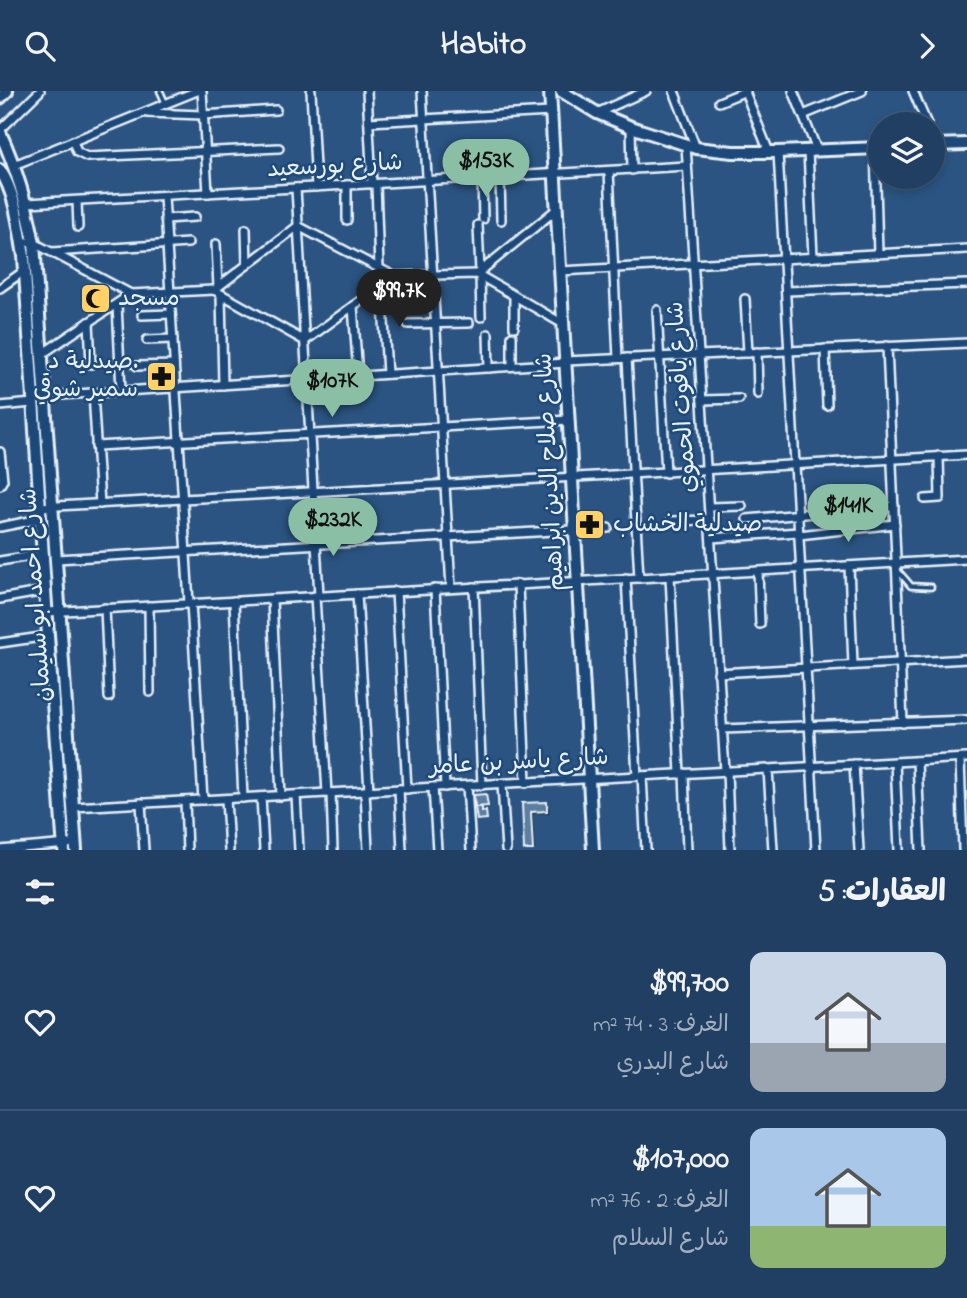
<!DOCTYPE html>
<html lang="ar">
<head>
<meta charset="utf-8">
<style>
  body { margin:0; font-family:"Indie Flower","Playpen Sans Arabic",sans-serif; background:#2d4a6b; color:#f1f3f6; direction:rtl; height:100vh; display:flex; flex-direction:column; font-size:26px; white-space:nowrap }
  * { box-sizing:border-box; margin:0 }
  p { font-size:23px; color:#a2afbe }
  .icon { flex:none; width:38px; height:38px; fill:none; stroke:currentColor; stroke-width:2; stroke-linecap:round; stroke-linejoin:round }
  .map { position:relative; height:759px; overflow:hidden; direction:ltr }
  .panel { display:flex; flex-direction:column; background:#203f62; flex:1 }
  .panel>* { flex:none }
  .controls { position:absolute; left:868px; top:21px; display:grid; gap:14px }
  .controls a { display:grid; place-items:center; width:77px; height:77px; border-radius:50%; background:#203f62; box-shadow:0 4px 10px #0003,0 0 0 2px #3d5877; font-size:35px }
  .price { position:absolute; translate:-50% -60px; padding:0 16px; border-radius:24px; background:#8abfa5; color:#111; font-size:23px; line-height:46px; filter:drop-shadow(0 2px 4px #0008) }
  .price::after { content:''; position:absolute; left:50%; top:42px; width:21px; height:16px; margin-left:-10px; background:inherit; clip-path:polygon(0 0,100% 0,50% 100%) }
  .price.selected { background:#222; color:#fff }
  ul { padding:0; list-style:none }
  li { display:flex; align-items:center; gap:21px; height:175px; padding:0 21px }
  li+li { border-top:2px solid #3d5877 }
  li span { display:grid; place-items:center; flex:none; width:196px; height:140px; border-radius:14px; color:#555 }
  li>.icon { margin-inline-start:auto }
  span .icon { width:84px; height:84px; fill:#fffc; stroke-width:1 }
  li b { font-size:30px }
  h2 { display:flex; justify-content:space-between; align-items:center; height:84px; padding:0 21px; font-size:30px }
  header { display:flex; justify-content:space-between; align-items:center; height:91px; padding:0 21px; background:#203f62; font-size:32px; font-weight:700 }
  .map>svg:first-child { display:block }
  .shadow { fill:#0007 }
  .building { fill:#5d7da1; stroke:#e8f1f8; stroke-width:2 }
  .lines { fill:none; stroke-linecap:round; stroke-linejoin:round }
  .lane-casing { stroke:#e8f1f8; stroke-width:9 }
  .street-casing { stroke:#e8f1f8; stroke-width:12 }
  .secondary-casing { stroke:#e8f1f8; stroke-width:16 }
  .lane { stroke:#1f4a7a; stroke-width:3.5 }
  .street { stroke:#1f4a7a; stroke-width:7 }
  .secondary { stroke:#1f4a7a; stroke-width:10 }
  .labels { text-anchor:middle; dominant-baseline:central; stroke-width:5; stroke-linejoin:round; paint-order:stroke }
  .street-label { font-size:24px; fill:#e8f1f8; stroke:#1f4a7a }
  .poi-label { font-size:24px; fill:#e8f1f8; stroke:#1f4a7a; text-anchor:start }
</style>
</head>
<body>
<header><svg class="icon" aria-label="forward" viewBox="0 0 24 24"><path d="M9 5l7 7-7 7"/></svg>Habito<svg class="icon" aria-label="search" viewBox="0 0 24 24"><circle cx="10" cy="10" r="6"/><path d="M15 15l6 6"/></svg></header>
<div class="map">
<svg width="967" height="759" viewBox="0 0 967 759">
  <rect width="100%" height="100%" fill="#2b5482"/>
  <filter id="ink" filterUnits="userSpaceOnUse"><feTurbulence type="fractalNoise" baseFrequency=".0143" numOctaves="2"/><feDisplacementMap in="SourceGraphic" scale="14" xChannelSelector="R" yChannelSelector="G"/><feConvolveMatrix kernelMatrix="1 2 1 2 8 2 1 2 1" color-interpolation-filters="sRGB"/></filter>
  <g filter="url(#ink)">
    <g class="shadow">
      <polygon points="486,705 489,716 483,717 483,722 487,724 487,729 480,730 478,728 476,706"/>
      <polygon points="546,713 549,716 549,722 533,723 535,759 527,759 524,714"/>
    </g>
    <g class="building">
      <polygon points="486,703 488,715 475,716 474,704"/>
      <polygon points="547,711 547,720 531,721 533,759 524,759 522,712"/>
      <polygon points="475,716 482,716 482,721 486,720 487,728 477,729"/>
    </g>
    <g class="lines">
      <defs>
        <g id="lane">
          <polyline points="160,0 165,11"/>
          <polyline points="898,480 911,495 931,496"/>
        </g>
        <g id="street">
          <polyline points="202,0 208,102"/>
          <polyline points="311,0 316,96"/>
          <polyline points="367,0 372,93"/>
          <polyline points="422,0 451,497"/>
          <polyline points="674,0 696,57"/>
          <polyline points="793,0 817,59"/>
          <polyline points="913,0 927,33"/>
          <polyline points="745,1 769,61"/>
          <polyline points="719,11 746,0"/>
          <polyline points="147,22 203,24 276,19"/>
          <polyline points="597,22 646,0"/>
          <polyline points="803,24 862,0"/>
          <polyline points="369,31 551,21"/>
          <polyline points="631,36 632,79"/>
          <polyline points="0,39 40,0"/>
          <polyline points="73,50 77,61 87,66 279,57"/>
          <polyline points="686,54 725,680"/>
          <polyline points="875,57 878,163"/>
          <polyline points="808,60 813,166"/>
          <polyline points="778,61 816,759"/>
          <polyline points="14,74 197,0"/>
          <polyline points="609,80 618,267"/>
          <polyline points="500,86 501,129"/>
          <polyline points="482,87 483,128"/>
          <polyline points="376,93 379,177"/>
          <polyline points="347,94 347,129"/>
          <polyline points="296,97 319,505"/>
          <polyline points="164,105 189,512"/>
          <polyline points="77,110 78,136"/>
          <polyline points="27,112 687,75"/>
          <polyline points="165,128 195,126"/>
          <polyline points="478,134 480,181"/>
          <polyline points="246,138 247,174"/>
          <polyline points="21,150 34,152 131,203 214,199"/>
          <polyline points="216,153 218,196"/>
          <polyline points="52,161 188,152"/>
          <polyline points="560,180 967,158"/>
          <polyline points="477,183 557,118"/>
          <polyline points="480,185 481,226"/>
          <polyline points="382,194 387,283"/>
          <polyline points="0,197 24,180"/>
          <polyline points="214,199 298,135 394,185 477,183 563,233"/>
          <polyline points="214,199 305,250 394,185"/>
          <polyline points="786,200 967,193"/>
          <polyline points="221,204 223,294"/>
          <polyline points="745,208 748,262"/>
          <polyline points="117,213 121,300"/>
          <polyline points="353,215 358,285"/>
          <polyline points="657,219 666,382"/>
          <polyline points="142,224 171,223"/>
          <polyline points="89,231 91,273"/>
          <polyline points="408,233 469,232"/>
          <polyline points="514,236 514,205"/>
          <polyline points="488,243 489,277"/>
          <polyline points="512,245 512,275"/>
          <polyline points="147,249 173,248"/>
          <polyline points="887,255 903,632"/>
          <polyline points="825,258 827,314"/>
          <polyline points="757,261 758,303"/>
          <polyline points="42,263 131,203"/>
          <polyline points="627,267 639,487"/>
          <polyline points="565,270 967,252"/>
          <polyline points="137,275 174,274"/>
          <polyline points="93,302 100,413"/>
          <polyline points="45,305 566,272"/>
          <polyline points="702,309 739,308"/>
          <polyline points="0,315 33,312"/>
          <polyline points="96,355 569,329"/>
          <polyline points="0,361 3,389 0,394"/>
          <polyline points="925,408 940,407 939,365"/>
          <polyline points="39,416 967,364"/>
          <polyline points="709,416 742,415"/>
          <polyline points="747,428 894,415"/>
          <polyline points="671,430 710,429"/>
          <polyline points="0,436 40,428"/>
          <polyline points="799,444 895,433"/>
          <polyline points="711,447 799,441"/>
          <polyline points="56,468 608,437"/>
          <polyline points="0,470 43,463"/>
          <polyline points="849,475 853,574"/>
          <polyline points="758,480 760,533"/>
          <polyline points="670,485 680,683"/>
          <polyline points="626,487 637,685"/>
          <polyline points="518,493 526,692"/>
          <polyline points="474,496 482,694"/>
          <polyline points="435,498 445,696"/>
          <polyline points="396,500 407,698"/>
          <polyline points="357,503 369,700"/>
          <polyline points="315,505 327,702"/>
          <polyline points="0,508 45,500"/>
          <polyline points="272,508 281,705"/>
          <polyline points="234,510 243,707"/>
          <polyline points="191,512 203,709"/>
          <polyline points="149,515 150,601"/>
          <polyline points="105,517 109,606"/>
          <polyline points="47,521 967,468"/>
          <polyline points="0,552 48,545"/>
          <polyline points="718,582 967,568"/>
          <polyline points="722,638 967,629"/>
          <polyline points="960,668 963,759"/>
          <polyline points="917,670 921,759"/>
          <polyline points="895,671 899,759"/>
          <polyline points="854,673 859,759"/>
          <polyline points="768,678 773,759"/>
          <polyline points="727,680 730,759"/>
          <polyline points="684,682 687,759"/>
          <polyline points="642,685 646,759"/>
          <polyline points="502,693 506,759"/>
          <polyline points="467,695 471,759"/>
          <polyline points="433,696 437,759"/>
          <polyline points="399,698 402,759"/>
          <polyline points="365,700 368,759"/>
          <polyline points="331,702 333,759"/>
          <polyline points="296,704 299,759"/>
          <polyline points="261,706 264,759"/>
          <polyline points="226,708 229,759"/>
          <polyline points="185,710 187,759"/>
          <polyline points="141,712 144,759"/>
          <polyline points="73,716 967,667"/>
          <polyline points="0,759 68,753"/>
        </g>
        <g id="secondary">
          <polyline points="550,0 593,759"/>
          <polyline points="561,0 597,22 631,36 696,57 733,61 778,61 880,57"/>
          <polyline points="0,7 7,0"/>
          <path d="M0 41C17 80 26 110 34 152L76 759"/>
          <polyline points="933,54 967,53"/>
          <path d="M0 79C16 103 19 137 24 165L48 545 64 759"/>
        </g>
      </defs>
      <use href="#lane" class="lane-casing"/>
      <use href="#street" class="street-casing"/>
      <use href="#secondary" class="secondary-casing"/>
      <use href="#lane" class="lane"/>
      <use href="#street" class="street"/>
      <use href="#secondary" class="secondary"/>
    </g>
  </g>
  <defs>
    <symbol id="mosque-square" viewBox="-11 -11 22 22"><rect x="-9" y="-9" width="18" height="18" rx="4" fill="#ffd166" stroke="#1f4a7a"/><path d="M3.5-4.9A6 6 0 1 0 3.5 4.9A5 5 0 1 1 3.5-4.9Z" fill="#111"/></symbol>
    <symbol id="pharmacy-square" viewBox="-11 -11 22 22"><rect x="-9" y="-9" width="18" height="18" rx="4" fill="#ffd166" stroke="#1f4a7a"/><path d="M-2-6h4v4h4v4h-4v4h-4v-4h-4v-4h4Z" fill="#111"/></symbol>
  </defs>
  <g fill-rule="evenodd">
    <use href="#mosque-square" x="78" y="190" width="35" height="35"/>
    <use href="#pharmacy-square" x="144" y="268" width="35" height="35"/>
    <use href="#pharmacy-square" x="572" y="416" width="35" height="35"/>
  </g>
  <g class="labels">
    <g class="street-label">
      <text transform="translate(335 76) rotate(-3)">شارع بورسعيد</text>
      <text transform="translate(683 306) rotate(-94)">شارع ياقوت الحموي</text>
      <text transform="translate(551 381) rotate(-93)">شارع صلاح الدين ابراهيم</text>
      <text transform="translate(37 504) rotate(-94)">شارع احمد ابو سليمان</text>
      <text transform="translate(519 672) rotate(-3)">شارع ياسر بن عامر</text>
    </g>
    <g class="poi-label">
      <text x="118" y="208">مسجد</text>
      <text x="138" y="271" text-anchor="end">صيدلية د.<tspan x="138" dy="28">سمير شوقي</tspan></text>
      <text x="613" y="434">صيدلية الخشاب</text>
    </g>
  </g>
</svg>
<div class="controls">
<a><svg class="icon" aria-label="layers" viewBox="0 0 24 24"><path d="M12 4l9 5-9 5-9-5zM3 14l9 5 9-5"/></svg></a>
</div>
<b class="price" style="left:486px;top:108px">$153K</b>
<b class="price selected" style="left:399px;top:238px">$99.7K</b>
<b class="price" style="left:332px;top:328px">$107K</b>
<b class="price" style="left:848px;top:453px">$141K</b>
<b class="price" style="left:333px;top:467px">$232K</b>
</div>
<section class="panel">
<h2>العقارات: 5<svg class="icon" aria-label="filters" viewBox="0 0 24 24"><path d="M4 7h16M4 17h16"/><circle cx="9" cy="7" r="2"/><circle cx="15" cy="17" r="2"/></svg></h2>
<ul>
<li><span style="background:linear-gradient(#c9d6e8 65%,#9aa5b1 0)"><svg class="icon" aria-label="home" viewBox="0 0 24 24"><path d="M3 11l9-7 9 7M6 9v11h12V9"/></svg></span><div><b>$99,700</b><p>الغرف: 3 · 74 m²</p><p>شارع البدري</p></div><svg class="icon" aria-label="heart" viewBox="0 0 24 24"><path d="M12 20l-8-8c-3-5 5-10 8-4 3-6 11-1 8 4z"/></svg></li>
<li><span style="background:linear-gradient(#a9c7e8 70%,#8fb573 0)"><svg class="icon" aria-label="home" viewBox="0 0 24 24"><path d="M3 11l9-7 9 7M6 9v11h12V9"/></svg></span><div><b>$107,000</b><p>الغرف: 2 · 76 m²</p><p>شارع السلام</p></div><svg class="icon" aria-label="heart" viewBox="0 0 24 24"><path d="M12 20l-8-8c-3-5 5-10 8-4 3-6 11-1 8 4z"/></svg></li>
</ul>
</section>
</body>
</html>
